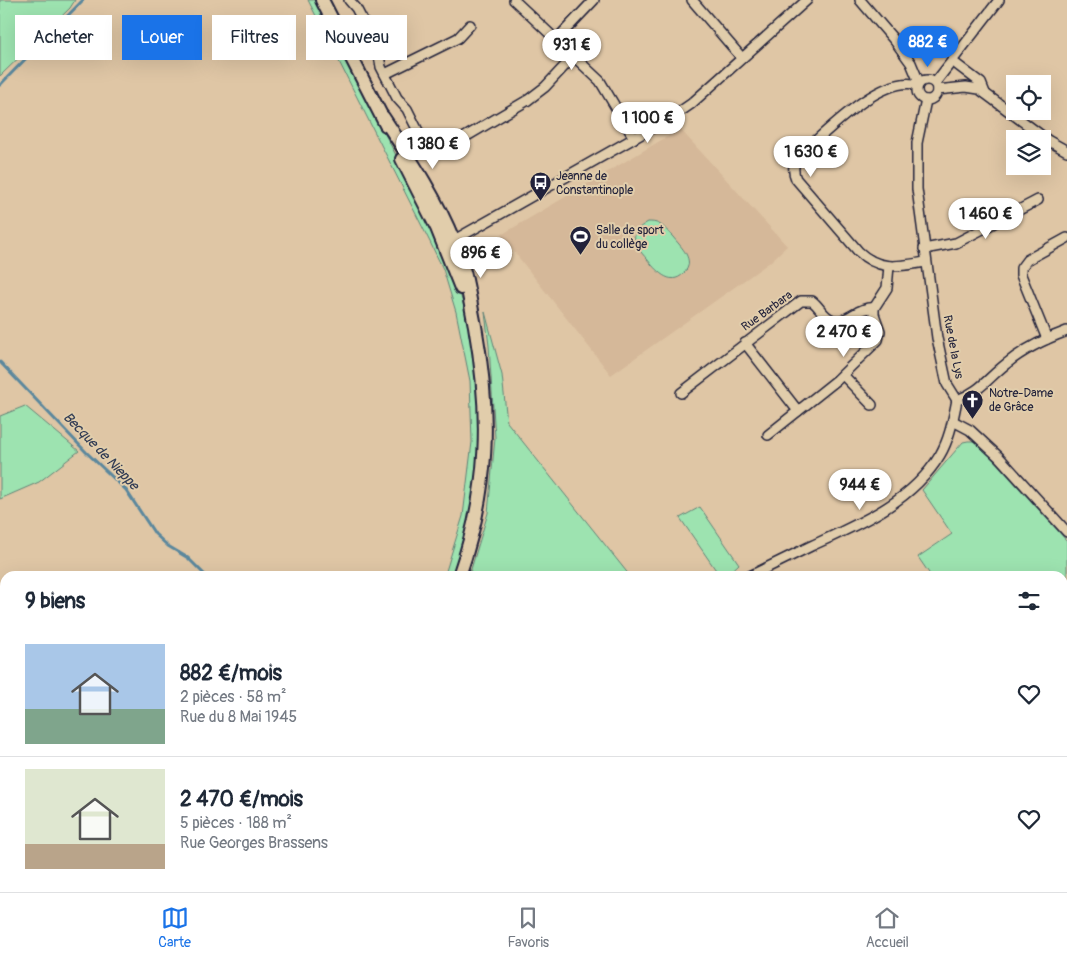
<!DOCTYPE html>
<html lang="fr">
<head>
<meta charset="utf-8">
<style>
  body { margin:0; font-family:Pangolin,sans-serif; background:#f6f6f7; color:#1f2937; height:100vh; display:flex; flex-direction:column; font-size:19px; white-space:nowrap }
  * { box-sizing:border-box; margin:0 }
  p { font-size:16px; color:#747a83 }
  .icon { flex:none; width:28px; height:28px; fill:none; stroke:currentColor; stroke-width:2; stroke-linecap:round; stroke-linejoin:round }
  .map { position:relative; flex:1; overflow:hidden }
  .sheet { position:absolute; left:0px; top:571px; width:1068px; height:321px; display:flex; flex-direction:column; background:#fff; border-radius:15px 15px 0 0; box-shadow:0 5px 20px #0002 }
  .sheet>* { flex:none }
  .hud { position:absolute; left:15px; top:15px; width:500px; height:45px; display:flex; gap:10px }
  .buttons { position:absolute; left:1006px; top:75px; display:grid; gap:10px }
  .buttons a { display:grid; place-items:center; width:45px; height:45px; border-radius:0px; background:#fff; box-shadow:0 5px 20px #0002; font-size:25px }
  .price { position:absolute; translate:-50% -42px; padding:0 11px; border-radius:18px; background:#fff; color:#222; font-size:16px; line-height:32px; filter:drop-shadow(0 1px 2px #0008) }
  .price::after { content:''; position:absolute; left:50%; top:30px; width:15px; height:11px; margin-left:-8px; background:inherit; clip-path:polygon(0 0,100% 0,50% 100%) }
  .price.current { background:#1a73e8; color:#fff }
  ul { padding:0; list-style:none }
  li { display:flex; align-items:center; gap:15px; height:125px; padding:0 25px }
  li+li { border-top:1px solid #e0e1e3 }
  li span { display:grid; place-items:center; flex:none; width:140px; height:100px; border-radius:0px; color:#555 }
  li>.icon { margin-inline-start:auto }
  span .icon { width:60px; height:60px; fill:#fffc; stroke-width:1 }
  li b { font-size:21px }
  h2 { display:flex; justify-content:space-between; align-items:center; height:60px; padding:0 25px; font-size:21px }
  .tag { padding:0 18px; border-radius:0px; background:#fff; box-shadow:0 5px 20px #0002; font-size:18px; line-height:45px }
  .tag.current { background:#1a73e8; color:#fff }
  .tab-bar { display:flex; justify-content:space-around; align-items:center; height:70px; border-top:1px solid #e0e1e3; background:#fff; font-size:14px; color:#747a83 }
  .tab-bar a { display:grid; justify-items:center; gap:2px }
  .tab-bar .current { color:#1a73e8 }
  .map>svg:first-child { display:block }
  .built { fill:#d5b899 }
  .green { fill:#9de3b0; stroke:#608276 }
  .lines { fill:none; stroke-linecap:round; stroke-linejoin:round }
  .stream { stroke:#5a879d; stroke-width:3 }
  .street-casing { stroke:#22223b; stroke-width:12 }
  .secondary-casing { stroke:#22223b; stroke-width:16 }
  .primary-casing { stroke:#22223b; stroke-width:19 }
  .street { stroke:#e1cdab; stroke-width:9 }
  .secondary { stroke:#e1cdab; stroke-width:12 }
  .primary { stroke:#fddbac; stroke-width:15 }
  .labels { text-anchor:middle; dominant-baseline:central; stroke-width:4; stroke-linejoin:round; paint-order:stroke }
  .poi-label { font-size:12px; fill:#22223b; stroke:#e1cdab; text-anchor:start }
  .street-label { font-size:12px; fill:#22223b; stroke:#e1cdab }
  .water-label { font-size:14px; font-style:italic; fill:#303b54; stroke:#e1cdab }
</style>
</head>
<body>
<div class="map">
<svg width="1067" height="892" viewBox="0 0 1067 892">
  <rect width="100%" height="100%" fill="#dfc6a5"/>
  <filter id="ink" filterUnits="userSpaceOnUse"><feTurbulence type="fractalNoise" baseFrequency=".02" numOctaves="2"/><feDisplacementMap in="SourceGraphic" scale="10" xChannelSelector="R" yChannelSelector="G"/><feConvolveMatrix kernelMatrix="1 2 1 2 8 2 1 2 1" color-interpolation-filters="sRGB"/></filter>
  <g filter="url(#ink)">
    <g class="built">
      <polygon points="680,129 787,246 770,262 611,375 501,235"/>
      <polygon points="499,888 620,888 623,892 499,892"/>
    </g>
    <g class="green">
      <polygon points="0,0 75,0 70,8 0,76"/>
      <path d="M308 0H315C343 54 371 107 399 161 420 202 443 243 458 287 489 381 486 484 452 576H442L446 571 463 516 472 442 470 381 456 312 443 269 430 242Z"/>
      <path d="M648 222C652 222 655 222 659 224 665 227 668 232 673 237 681 247 696 260 684 273 670 288 655 269 647 259 634 245 627 233 648 222Z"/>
      <polygon points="485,312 502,375 507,422 630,576 469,576 488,513 495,438 489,346"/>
      <polygon points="25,406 79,451 39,482 0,499 0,416"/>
      <polygon points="968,441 975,441 981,446 1067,541 1067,578 1063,583 1062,576 931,576 918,557 952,534 922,490 963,442"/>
      <polygon points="700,507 739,564 726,576 720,576 680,518"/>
      <polygon points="1062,596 1067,601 1067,699 1063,703"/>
      <polygon points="1067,752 1067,849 1063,849 1062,756"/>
      <polygon points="0,820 5,824 5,888 18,888 14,892 0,892"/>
      <polygon points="1063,878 1067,878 1067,892 793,892 799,888 1062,888"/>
      <polygon points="108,888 281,888 279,892 111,892"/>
      <polygon points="300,888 499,888 499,892 297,892"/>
    </g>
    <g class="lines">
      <g class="stream">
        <polyline points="0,85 83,0"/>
        <polyline points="0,362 86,452 126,490 155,534 168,546 188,558 206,576"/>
        <polyline points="488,888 490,892"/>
      </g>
      <defs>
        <g id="street">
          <polyline points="349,0 356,8 378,50 381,67 397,98 407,109 425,145 433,151 443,150 528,100 545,87 574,56"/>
          <polyline points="514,0 600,81 634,138"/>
          <polyline points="692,0 742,58"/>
          <polyline points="860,0 895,41 911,63 919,82"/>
          <polyline points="556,40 594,0"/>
          <polyline points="952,61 981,83 985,93"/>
          <polyline points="385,74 458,38 470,25"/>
          <circle cx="927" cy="90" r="10"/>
          <polyline points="935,83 999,0"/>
          <path d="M918 85C882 73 824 134 799 156 793 163 792 170 796 179L858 251C880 272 899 266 926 262"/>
          <polyline points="937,90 966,87 979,89 1049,141 1067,151"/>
          <polyline points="926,100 917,143 917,189 937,338 947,384 957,400"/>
          <polyline points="449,243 675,115 691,104 807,0"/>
          <polyline points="924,249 956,243 1038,200"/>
          <polyline points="1047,339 1021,275 1021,268 1027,260 1067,238"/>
          <polyline points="745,343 798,411"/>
          <polyline points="843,375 872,405"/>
          <path d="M681 393 801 301H812C819 306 822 314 829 318 845 328 856 306 874 308"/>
          <path d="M957 400C980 392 988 378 1006 364 1024 349 1045 339 1067 331"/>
          <polyline points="953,421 970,430 999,457 1067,532"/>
          <polyline points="768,435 837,380 878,340 880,331 874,314 874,308 887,288 889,266"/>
          <path d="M750 576C770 566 791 556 811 546 859 524 912 502 940 455 950 438 953 419 957 400"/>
          <polyline points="0,808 5,813"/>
          <polyline points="612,888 615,892"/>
          <polyline points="70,892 75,888"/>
          <polyline points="649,892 655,888"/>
        </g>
        <g id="secondary">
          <polyline points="322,0 386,125"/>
          <path d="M383 117C409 157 436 197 454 242 466 269 469 297 475 326 491 416 489 489 459 576"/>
          <polyline points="402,159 437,228 461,288"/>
        </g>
        <g id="primary">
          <polyline points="1062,868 1067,867"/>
          <polyline points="287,892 290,888"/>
        </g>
      </defs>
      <use href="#street" class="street-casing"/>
      <use href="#secondary" class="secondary-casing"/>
      <use href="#primary" class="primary-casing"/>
      <use href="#street" class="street"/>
      <use href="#secondary" class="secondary"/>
      <use href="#primary" class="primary"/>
    </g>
  </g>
  <defs>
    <symbol id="bus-pin" viewBox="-11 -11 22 30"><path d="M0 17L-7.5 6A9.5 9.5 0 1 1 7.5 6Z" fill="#22223b" stroke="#e1cdab"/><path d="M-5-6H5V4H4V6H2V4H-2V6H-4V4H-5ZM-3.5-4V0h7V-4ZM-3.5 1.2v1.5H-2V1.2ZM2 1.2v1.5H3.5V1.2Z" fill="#fff"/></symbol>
    <symbol id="stadium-pin" viewBox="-11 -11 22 30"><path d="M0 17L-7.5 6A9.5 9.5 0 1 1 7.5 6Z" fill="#22223b" stroke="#e1cdab"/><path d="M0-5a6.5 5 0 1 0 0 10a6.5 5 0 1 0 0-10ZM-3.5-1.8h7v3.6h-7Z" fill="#fff"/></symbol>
    <symbol id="church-pin" viewBox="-11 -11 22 30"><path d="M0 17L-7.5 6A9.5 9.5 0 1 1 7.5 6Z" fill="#22223b" stroke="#e1cdab"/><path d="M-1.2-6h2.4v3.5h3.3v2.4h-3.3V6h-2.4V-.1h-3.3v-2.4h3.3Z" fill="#fff"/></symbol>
  </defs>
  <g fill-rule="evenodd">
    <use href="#bus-pin" x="528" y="170" width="25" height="34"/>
    <use href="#stadium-pin" x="568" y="224" width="25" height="34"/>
    <use href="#church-pin" x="960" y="388" width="25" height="34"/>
  </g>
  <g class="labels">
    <g class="poi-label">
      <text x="556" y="176">Jeanne de<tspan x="556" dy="14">Constantinople</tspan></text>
      <text x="596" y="230">Salle de sport<tspan x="596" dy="14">du collège</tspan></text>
      <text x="989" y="393">Notre-Dame<tspan x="989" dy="14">de Grâce</tspan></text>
    </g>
    <g class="street-label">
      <text transform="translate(767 311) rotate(-36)">Rue Barbara</text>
      <text transform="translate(953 347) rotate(79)">Rue de la Lys</text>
    </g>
    <g class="water-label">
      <text transform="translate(101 451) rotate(46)">Becque de Nieppe</text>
    </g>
  </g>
</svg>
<div class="buttons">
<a><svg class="icon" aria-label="locate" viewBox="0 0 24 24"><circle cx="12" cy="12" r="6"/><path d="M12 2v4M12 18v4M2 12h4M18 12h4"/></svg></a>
<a><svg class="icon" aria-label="layers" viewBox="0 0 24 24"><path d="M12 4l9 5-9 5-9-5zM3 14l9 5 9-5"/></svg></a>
</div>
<b class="price current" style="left:928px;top:68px">882 €</b>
<b class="price" style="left:572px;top:71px">931 €</b>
<b class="price" style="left:648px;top:144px">1 100 €</b>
<b class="price" style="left:433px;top:170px">1 380 €</b>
<b class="price" style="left:811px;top:178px">1 630 €</b>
<b class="price" style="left:986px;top:240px">1 460 €</b>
<b class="price" style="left:481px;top:279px">896 €</b>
<b class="price" style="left:844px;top:358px">2 470 €</b>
<b class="price" style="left:860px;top:511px">944 €</b>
<div class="hud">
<a class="tag">Acheter</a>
<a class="tag current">Louer</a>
<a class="tag">Filtres</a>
<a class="tag">Nouveau</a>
</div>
<section class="sheet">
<h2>9 biens<svg class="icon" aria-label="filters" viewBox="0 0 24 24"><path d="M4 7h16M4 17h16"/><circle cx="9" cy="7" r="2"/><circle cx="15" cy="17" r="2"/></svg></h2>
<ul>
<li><span style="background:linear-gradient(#a9c7e8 65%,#7fa58c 0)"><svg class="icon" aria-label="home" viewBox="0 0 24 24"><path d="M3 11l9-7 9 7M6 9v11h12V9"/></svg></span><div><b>882 €/mois</b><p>2 pièces · 58 m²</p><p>Rue du 8 Mai 1945</p></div><svg class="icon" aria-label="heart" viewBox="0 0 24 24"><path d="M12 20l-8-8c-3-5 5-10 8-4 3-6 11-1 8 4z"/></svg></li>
<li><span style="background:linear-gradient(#dfe7d0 75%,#b9a48a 0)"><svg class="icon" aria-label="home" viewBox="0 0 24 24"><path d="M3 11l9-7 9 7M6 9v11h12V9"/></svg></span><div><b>2 470 €/mois</b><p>5 pièces · 188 m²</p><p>Rue Georges Brassens</p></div><svg class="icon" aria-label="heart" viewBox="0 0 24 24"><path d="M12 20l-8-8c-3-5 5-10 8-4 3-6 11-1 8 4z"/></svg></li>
</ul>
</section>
</div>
<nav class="tab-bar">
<a class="current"><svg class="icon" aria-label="map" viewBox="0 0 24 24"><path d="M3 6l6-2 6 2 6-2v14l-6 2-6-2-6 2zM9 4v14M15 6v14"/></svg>Carte</a>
<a><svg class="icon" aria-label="saved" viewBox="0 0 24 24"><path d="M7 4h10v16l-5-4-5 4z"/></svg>Favoris</a>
<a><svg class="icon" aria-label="home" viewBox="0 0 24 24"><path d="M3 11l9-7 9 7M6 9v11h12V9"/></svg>Accueil</a>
</nav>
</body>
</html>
